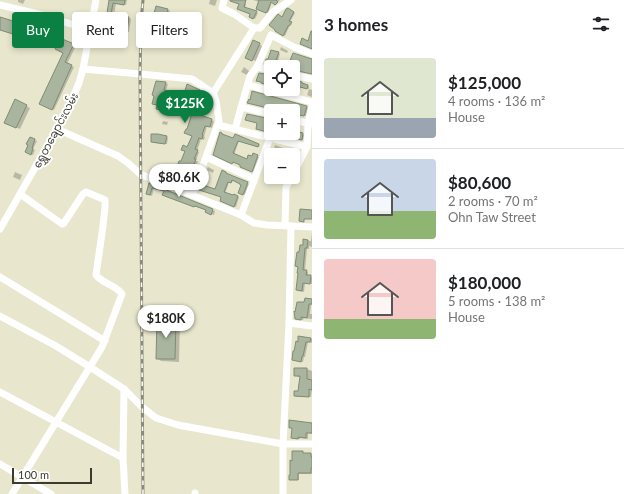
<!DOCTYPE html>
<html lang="en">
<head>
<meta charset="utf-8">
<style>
  body { margin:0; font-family:Lato,"Noto Sans Myanmar",sans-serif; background:#f6f6f6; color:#202124; height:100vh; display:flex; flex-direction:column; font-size:15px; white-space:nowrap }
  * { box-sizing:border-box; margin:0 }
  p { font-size:13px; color:#757577 }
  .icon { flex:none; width:22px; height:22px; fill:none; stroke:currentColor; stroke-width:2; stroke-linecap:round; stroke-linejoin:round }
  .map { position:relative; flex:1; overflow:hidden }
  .drawer { display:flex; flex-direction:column; background:#fff; width:312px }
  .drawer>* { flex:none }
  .hud { position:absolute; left:12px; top:12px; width:240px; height:36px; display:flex; gap:8px }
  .buttons { position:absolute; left:264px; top:60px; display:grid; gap:8px }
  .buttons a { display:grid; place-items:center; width:36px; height:36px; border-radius:4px; background:#fff; box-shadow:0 2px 6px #0003; font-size:20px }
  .scale { position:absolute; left:12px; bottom:10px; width:80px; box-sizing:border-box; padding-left:4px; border:2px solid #3b3b30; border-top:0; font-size:11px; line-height:14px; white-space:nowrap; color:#3b3b30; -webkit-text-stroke:3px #fff; paint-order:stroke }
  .price { position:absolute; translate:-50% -34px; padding:0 9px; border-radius:14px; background:#fff; color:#222; font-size:13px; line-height:26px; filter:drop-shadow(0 1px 2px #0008) }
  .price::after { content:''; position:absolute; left:50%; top:24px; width:12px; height:9px; margin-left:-6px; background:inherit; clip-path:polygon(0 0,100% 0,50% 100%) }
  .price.on { background:#0b8043; color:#fff }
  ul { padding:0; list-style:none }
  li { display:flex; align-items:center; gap:12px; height:100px; padding:0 12px }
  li+li { border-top:1px solid #e0e0e0 }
  li span { display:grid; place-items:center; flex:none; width:112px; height:80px; border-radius:4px; color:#555 }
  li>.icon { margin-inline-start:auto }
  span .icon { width:48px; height:48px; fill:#fffc; stroke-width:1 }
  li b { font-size:17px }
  h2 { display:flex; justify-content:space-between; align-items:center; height:48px; padding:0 12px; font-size:17px }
  .pill { padding:0 14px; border-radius:4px; background:#fff; box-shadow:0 2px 6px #0003; font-size:14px; line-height:36px }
  .pill.on { background:#0b8043; color:#fff }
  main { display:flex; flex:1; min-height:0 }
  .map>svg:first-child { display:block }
  .shadow { fill:#0003 }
  .building { fill:#a9b59e; stroke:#808b75 }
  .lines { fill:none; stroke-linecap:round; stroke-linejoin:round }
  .minor { stroke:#fff; stroke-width:7 }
  .rail-casing { stroke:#8b8a78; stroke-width:3 }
  .rail { stroke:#fff; stroke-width:1.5; stroke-dasharray:4.5; stroke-linecap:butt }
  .labels { text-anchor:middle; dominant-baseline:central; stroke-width:4; stroke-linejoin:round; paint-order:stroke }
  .street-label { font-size:11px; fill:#3b3b30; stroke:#fff }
</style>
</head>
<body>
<main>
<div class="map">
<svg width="312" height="494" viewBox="0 0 312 494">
  <rect width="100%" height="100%" fill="#e8e7cd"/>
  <g class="shadow">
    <polygon points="18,0 25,0 23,4 18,2"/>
    <polygon points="111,0 127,0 126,5 116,4 114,14 111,14"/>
    <polygon points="210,0 217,0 215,6 209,4"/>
    <polygon points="253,0 280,0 276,4 272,2 268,13 258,10 259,2"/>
    <polygon points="245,3 246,4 245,8 258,13 255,19 250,16 251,14 240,10"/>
    <polygon points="167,9 170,11 168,21 166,20 164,29 156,26 158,18"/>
    <polygon points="288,10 295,13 290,22 292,23 291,26 290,25 285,36 276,31"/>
    <polygon points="0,18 35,29 40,32 37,41 0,30"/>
    <polygon points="129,18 131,19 129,32 128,32 127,38 118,37 122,33"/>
    <polygon points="106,24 110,24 109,27 106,26"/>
    <polygon points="101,29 110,32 109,37 100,35"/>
    <polygon points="61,39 76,46 67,64 74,67 54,110 43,105 64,53"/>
    <polygon points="259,44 262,46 256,61 248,58"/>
    <polygon points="281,47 288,51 287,53 280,50"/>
    <polygon points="278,53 280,54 278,61 290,65 312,60 312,74 296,70 293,71 293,67 276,67 268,64"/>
    <polygon points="244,67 249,71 247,75 241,72"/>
    <polygon points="293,81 309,86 309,89 312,90 312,97 307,95 309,89 301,87 299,93 284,89 293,89"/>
    <polygon points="157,82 166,83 168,84 166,91 185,96 188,85 201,92 200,94 211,99 213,104 212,105 207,103 202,117 214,121 212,128 207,126 204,137 205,137 204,140 201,139 197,151 199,152 196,161 198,161 196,166 197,167 192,179 194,180 192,186 184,184 184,186 179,183 181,177 182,163 193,136 187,130 199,98 192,95 187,111 174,107 174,109 164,107 163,111 159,110 157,109 158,105 153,104"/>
    <polygon points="16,101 30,108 20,129 8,124"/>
    <polygon points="307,107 308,108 306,116 293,114 293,111 277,111"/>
    <polygon points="163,121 168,122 167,125 162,124"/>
    <polygon points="293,126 299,128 298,133 304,135 303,140 273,133 293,133"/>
    <polygon points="221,133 234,140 236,136 260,145 259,147 239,141 234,155 247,160 253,157 254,155 259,157 253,172 241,166 241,165 234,162 234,163 214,154"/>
    <polygon points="166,137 168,138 167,144 154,143 152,142"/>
    <polygon points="30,138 37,141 33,149 35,150 33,155 26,152"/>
    <polygon points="275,145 283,148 283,149 280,148 278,153 272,151 273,148 274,149"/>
    <polygon points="291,149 296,151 295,154 290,152"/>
    <polygon points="157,165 167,169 166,174 155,170"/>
    <polygon points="208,167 214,170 213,173 207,170"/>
    <polygon points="223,171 227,173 227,174 249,184 245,195 241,193 242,185 233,180 232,183 229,182 225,194 234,196 234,195 239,197 236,207 223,202 222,197 202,190 203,183 205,184 204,186 215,190"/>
    <polygon points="15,172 22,175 20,180 13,177"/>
    <polygon points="150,184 213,210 215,211 214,215 208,213 207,210 197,206 196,207 165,195 165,191 154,188 152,196 149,195 147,194"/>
    <polygon points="312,233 312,247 309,246 309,249 307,249 305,271 308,272 308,276 312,277 312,284 305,283 304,292 299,291 297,290 299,268 296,266 300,253 303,247 304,240 311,241"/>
    <polygon points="312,300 312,305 311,305 310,314 312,314 312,319 304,318 303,320 298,319 305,303"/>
    <polygon points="176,320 180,322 179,362 161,361 157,358"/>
    <polygon points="299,337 312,339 312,343 308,342 305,357 304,357 303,362 293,360 298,343"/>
    <polygon points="307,369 312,371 312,390 311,397 297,397 295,395 299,392 301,377 298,377 295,375"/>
    <polygon points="310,422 312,423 312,434 308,433 308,439 300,438 300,439 294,439 292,437 292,428 290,427 310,424"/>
    <polygon points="302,452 304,454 312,454 312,474 299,474 299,480 292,480 290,479 293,462"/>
  </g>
  <g class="building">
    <polygon points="109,0 125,0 124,5 113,3 111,14 107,13"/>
    <polygon points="230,0 246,0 244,7 257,11 253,19 249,17 250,14 237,9 239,4 230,1"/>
    <polygon points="259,0 276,0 278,2 275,5 271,2 268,10 266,13 256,9"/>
    <polygon points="156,6 168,9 165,20 163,19 161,28 154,27 157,18 153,17"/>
    <polygon points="288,8 294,12 289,21 292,22 289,26 288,26 283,36 275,31 275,30 269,25 278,14 282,17 286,9"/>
    <polygon points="118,15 129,17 127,31 126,31 125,38 115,36 116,31 121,32 122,24 118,22"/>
    <polygon points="0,17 36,28 32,40 0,30"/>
    <polygon points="311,31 312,31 312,49 300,44 302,38 308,41"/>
    <polygon points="60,38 74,44 65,62 72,65 52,110 39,104 63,53 55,49"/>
    <polygon points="253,40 260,43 252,61 245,58"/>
    <polygon points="271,50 279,52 276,60 289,63 293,53 312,59 312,74 293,70 293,67 275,67 272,65 265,64 266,59 268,59"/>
    <polygon points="259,73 271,75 271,86 261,83 261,82 256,81"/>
    <polygon points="293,80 302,82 302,83 308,85 307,89 300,87 298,93 283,89 293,89"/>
    <polygon points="156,81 166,82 164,90 184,94 187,84 200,90 199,92 209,96 211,102 210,104 205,102 200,115 212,119 210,127 205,126 202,135 203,135 202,139 199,138 195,149 198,150 194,159 196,159 194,164 195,165 190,177 193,178 190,186 182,183 181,185 177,184 180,177 174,175 179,161 181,161 185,151 181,150 183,145 187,147 192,136 184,133 186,129 187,129 197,98 190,95 185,110 172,106 172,109 162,106 161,110 156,109 157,105 152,104 154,96 152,95"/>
    <polygon points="252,91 307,106 304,116 294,114 295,113 293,113 293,111 275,111 272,109 247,103 249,99 250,100"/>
    <polygon points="15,99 27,105 16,128 4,123"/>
    <polygon points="247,114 271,119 271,133 256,129 257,123 245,120"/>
    <polygon points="293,125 297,126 296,131 303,133 302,140 273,134 293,133"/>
    <polygon points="220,132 222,133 222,134 233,138 235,134 259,144 258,147 238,141 233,153 247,159 248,155 252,156 253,153 258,155 252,172 240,167 240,165 233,162 232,164 213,155"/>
    <polygon points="151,134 158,134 167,136 165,144 151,142"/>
    <polygon points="30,137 35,139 32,148 33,148 31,155 25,152 28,145 26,144"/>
    <polygon points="222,170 226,172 226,173 233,176 248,182 243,195 238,193 241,185 240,185 240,184 232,180 231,183 228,182 224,192 233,195 234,194 238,196 234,207 220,201 221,197 199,190 202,182 204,182 203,185 215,189"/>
    <polygon points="149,183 213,209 211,215 205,212 206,210 195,206 194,207 162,195 164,191 152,188 150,195 146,194"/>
    <polygon points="300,209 312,210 312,219 304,219 304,222 299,221"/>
    <polygon points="303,239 308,240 307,248 305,248 303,270 307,270 306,275 311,275 310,284 303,283 302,291 296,290 298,273 297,273 298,267 295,266 297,252 299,252 300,245 303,245"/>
    <polygon points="305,298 312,299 312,304 309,304 307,318 301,317 301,320 295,319 294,311 295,312 297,302 304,302"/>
    <polygon points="157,318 176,319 175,359 156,359"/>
    <polygon points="298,336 311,338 310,342 306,342 303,356 302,356 301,362 292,360 293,351 294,351 296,341 298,342"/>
    <polygon points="294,368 307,368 307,379 312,380 312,390 309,389 309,397 294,396 294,391 298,391 300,376 294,376"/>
    <polygon points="289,420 312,423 312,433 306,433 306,438 298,437 298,439 291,438 292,428 289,428"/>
    <polygon points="292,451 303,451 303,453 311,453 311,457 312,457 312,468 311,468 311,473 298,473 298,480 289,480 289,475 290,475 290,460 292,461"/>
  </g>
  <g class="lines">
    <g class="minor">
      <polyline points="224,0 222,8 234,14 254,28 260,28 273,12 291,0"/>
      <polyline points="0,5 38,14 91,30"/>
      <polyline points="257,67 271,70"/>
      <polyline points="83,69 140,74 192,79 213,93 216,101 219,121 192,195"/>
      <polyline points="293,75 312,79"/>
      <polyline points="248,85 312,102"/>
      <polyline points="213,93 254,28"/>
      <polyline points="241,107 271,114"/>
      <polyline points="293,120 312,124"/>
      <polyline points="218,125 307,147"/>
      <polyline points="57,129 118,156 128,163 140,174 241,215 254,223 267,225 312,227"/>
      <polyline points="235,129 250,76 257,67 271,35 294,47 312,54"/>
      <polyline points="206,157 254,179"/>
      <polyline points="293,174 307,147 308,123 312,106"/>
      <polyline points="241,215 270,138"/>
      <polyline points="285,225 286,187 292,177"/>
      <polyline points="0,229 57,129 73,97 79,83 83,69 96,0"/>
      <polyline points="0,277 105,341"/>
      <polyline points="0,316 56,346 90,367 124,389 142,407 156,418 178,425 283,444 312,444"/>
      <polyline points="289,323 312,326"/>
      <polyline points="124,389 123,458 125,494"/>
      <polyline points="0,392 123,458"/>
      <polyline points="0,464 51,494"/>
      <path d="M12 494 102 347 122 294C116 285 103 284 96 275L103 226 105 207V200L103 199 86 192 83 194 64 223 62 224 20 194"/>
      <polyline points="195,494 195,493"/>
      <polyline points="283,494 283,444 289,323 291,226"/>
    </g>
    <defs>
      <polyline id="rail" points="143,494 140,74 141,22 143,0"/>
    </defs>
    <use href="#rail" class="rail-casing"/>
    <use href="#rail" class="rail"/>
  </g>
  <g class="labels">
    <g class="street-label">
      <text transform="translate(55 130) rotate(-62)">ရွှေတချောင်းလမ်း</text>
    </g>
  </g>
</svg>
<div class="buttons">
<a><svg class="icon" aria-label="locate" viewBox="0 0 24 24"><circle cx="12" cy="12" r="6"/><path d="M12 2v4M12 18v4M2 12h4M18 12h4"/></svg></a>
<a>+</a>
<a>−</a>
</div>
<div class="scale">100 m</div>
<b class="price on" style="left:185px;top:124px">$125K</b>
<b class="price" style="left:179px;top:198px">$80.6K</b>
<b class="price" style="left:166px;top:339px">$180K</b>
<div class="hud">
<a class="pill on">Buy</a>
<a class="pill">Rent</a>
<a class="pill">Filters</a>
</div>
</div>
<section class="drawer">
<h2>3 homes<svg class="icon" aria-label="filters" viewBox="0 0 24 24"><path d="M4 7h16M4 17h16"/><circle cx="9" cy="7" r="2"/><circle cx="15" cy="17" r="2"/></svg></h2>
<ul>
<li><span style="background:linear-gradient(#dfe7d0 75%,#9aa5b1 0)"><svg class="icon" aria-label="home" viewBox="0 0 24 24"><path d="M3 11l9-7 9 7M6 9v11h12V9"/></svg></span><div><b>$125,000</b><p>4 rooms · 136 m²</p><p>House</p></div></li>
<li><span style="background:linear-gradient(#c9d6e8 65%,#8fb573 0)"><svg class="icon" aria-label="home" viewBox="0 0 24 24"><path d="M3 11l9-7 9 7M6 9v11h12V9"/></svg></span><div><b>$80,600</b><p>2 rooms · 70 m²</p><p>Ohn Taw Street</p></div></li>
<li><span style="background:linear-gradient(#f6c9c9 75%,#8fb573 0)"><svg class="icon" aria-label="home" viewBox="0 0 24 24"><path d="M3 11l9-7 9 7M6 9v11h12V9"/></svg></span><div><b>$180,000</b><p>5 rooms · 138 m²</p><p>House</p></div></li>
</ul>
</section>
</main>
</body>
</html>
